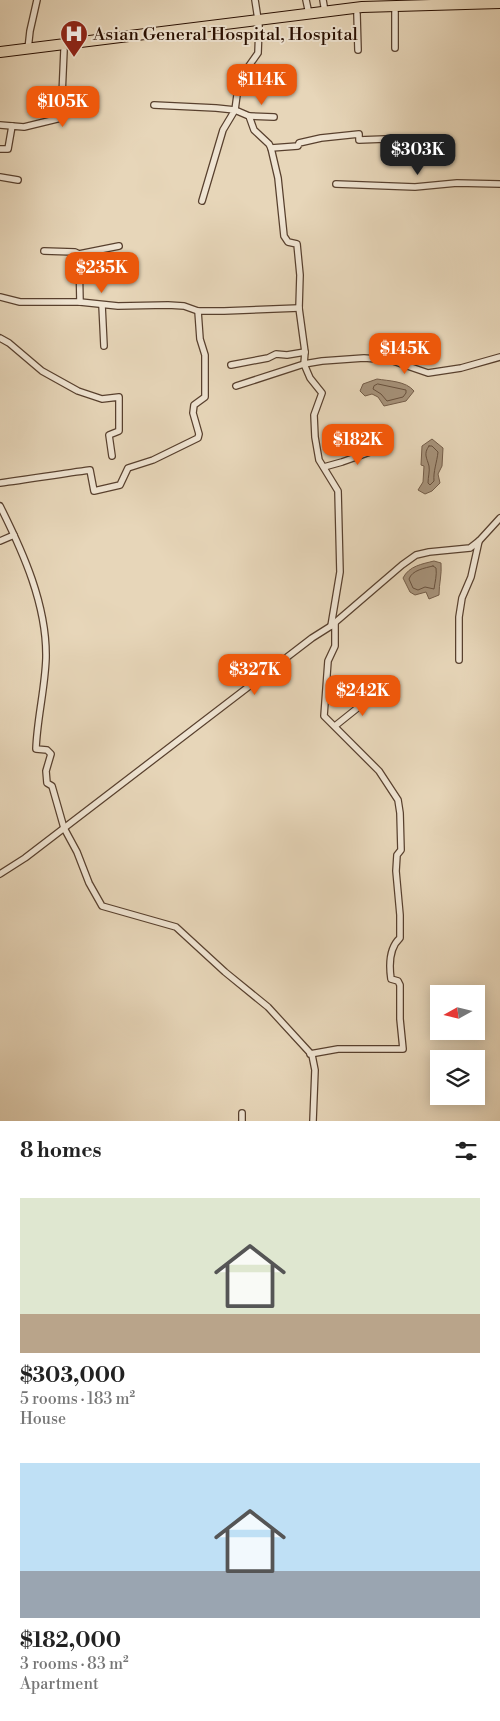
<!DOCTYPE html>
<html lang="en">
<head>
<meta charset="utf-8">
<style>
  body { margin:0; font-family:"Libre Bodoni",serif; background:#f2f2f2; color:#222; height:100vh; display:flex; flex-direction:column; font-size:19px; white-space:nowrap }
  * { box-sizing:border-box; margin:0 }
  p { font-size:16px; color:#767676 }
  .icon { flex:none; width:28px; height:28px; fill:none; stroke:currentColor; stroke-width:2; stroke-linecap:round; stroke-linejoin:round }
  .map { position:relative; height:1121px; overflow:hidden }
  .sheet { display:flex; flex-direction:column; background:#fff; flex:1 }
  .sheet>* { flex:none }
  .needle { width:32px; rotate:262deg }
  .fabs { position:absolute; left:430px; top:985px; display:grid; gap:10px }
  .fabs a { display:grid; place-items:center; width:55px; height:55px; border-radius:0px; background:#fff; box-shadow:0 2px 12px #0003; font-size:25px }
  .price { position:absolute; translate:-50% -42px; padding:0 11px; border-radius:10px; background:#ea580c; color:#fff; font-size:16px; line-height:32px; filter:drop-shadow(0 1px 2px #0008) }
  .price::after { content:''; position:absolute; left:50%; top:30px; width:15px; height:11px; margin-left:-8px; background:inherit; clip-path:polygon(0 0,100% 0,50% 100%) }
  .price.active { background:#222; color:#fff }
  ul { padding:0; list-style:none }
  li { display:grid; align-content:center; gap:10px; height:265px; padding:0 20px }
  li span { display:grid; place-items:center; height:155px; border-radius:0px; color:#555 }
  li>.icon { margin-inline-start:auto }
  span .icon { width:90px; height:90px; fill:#fffc; stroke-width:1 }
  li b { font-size:21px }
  h2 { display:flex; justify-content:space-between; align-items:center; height:60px; padding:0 20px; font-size:21px }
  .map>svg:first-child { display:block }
  .water { fill:#a6927a; stroke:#745d49 }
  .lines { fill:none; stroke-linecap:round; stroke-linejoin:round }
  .shore { stroke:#67503d; stroke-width:1 }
  .street-casing { stroke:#58402e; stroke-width:8 }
  .highway-casing { stroke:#280e00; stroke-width:12 }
  .street { stroke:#efe4d2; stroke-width:5.5 }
  .highway { stroke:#e7d6b9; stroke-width:10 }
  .labels { text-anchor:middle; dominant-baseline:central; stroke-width:4; stroke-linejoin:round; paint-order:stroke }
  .poi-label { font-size:18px; fill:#280e00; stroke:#efe4d2; text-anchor:start }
</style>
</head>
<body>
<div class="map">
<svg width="500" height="1121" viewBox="0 0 500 1121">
  <rect width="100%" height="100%" fill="#e7d6b9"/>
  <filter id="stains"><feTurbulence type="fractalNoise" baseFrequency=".004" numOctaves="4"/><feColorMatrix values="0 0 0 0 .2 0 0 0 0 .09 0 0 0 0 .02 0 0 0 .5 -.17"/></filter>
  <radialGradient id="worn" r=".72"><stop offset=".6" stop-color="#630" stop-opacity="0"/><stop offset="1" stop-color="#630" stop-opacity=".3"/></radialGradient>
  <g class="water">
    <path d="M377 379C389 381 406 381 414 391L406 401 384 406 378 397 372 394 365 396 360 391 363 384Z"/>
    <polygon points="432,439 443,448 442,466 438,474 440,483 432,491 425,494 418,490 423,482 424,466 421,465 422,446"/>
    <path d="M434 561 441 563C442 575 439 583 439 595L429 599 426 592 415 595 410 592 403 578C409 566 422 564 434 561Z"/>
  </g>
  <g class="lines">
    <g class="shore">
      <polygon points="378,384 406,390 406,393 403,397 387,401 381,394 373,389 374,386"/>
      <path d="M429 446H432L438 452C437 462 433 472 434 481L430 485 428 483C428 477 430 471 429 466 427 458 423 454 429 446Z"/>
      <path d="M433 566 436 568C437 575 435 582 434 589L425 587 418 590 413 588 409 579C412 570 425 568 433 566Z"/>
    </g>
    <defs>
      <g id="street">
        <polyline points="255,0 259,26 258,53 246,70 237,95 235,110 249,116 254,130 269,144 271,148 278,178 284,236 288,242 297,244 300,275 299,308 305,352 304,364 310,378 322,393 314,415 315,437 319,460 338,491 340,572 331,626"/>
        <polyline points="306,0 309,14"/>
        <polyline points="323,0 325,12"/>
        <polyline points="357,14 358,50"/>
        <polyline points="395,48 395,12"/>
        <polyline points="28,49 30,31 37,0"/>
        <polyline points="154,105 216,108 235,110 223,130 202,201"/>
        <polyline points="249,116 274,117"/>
        <polyline points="0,125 12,126"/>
        <polyline points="271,148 298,146 299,143 321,138 359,134 359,140 385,139 413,141"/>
        <polyline points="0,149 8,149 12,126 24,127 61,118 64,50"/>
        <polyline points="0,177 18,180"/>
        <polyline points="336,184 415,187 457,183 500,184"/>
        <polyline points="44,251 75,252 79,254"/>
        <polyline points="0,297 20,302 80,302 118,306 168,305 184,306 198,311 224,311 299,308"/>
        <polyline points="80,302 79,254 119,246"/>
        <polyline points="102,305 104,346"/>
        <polyline points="0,338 9,343 42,371 78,391 102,399 119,397 119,431 109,435 112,456"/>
        <polyline points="231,365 268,358 276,354 287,355 305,352"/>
        <polyline points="236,386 304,364 322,361 364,358 390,360 428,373 461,368 500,357"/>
        <polyline points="324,467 342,462 387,446"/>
        <path d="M0 483C30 479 60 474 90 470L94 491 120 485 128 468 153 460 198 438 199 434 193 413 194 405 205 397V355L200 339 198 311"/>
        <path d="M0 506C23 552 47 605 46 658 45 689 37 719 36 749L47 750 51 754 46 771 47 783 52 786 64 828 77 852 89 883 102 906 176 927 225 972 268 1007 312 1055 315 1070 313 1121"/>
        <polyline points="0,541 14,535"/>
        <polyline points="459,660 459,617 462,598 471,577 479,541"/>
        <polyline points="335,726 365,702 367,692"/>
        <polyline points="0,874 25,858 312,638 331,626 402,565 416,555 429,552 470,548 479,541 500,518"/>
        <path d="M310 1054 338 1049H403L400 1019V985L398 981 391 979C389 965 389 948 400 938V915L396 871 397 855 401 850 400 813 398 800 379 771 324 716 328 661 335 646V623"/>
        <polyline points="242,1113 242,1121"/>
      </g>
      <polyline id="highway" points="0,52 362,7 500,3"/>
    </defs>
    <use href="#street" class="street-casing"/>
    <use href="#highway" class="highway-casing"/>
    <use href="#street" class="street"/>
    <use href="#highway" class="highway"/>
  </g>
  <defs>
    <symbol id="hospital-pin" viewBox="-11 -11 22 30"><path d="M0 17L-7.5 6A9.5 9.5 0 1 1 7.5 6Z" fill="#8f2418" stroke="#efe4d2"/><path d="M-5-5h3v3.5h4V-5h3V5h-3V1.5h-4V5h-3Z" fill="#fff"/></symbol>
  </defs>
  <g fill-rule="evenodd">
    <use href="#hospital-pin" x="58" y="18" width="32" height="43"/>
  </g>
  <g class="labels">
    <g class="poi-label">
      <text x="93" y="34">Asian General Hospital, Hospital</text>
    </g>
  </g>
  <rect width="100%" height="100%" filter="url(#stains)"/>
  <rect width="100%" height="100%" fill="url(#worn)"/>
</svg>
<div class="fabs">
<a><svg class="needle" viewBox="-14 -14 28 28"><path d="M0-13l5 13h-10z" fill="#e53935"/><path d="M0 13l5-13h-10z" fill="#767676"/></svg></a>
<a><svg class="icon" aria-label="layers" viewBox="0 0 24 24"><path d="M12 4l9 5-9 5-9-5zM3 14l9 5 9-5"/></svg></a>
</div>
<b class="price" style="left:262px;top:106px">$114K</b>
<b class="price" style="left:63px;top:128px">$105K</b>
<b class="price active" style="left:418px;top:176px">$303K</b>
<b class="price" style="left:102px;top:294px">$235K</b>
<b class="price" style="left:405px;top:375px">$145K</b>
<b class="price" style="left:358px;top:466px">$182K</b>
<b class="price" style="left:255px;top:696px">$327K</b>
<b class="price" style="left:363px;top:717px">$242K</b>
</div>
<section class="sheet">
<h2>8 homes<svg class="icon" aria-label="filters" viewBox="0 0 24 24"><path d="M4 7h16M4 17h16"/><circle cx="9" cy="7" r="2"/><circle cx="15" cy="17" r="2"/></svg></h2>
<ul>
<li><span style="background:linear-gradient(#dfe7d0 75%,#b9a48a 0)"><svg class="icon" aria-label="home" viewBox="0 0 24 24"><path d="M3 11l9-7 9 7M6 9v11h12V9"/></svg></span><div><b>$303,000</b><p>5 rooms · 183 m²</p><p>House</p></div></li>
<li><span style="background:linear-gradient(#bfe0f5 70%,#9aa5b1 0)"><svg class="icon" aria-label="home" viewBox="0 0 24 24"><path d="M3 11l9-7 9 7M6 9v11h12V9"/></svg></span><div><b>$182,000</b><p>3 rooms · 83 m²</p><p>Apartment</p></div></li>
</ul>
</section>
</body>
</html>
